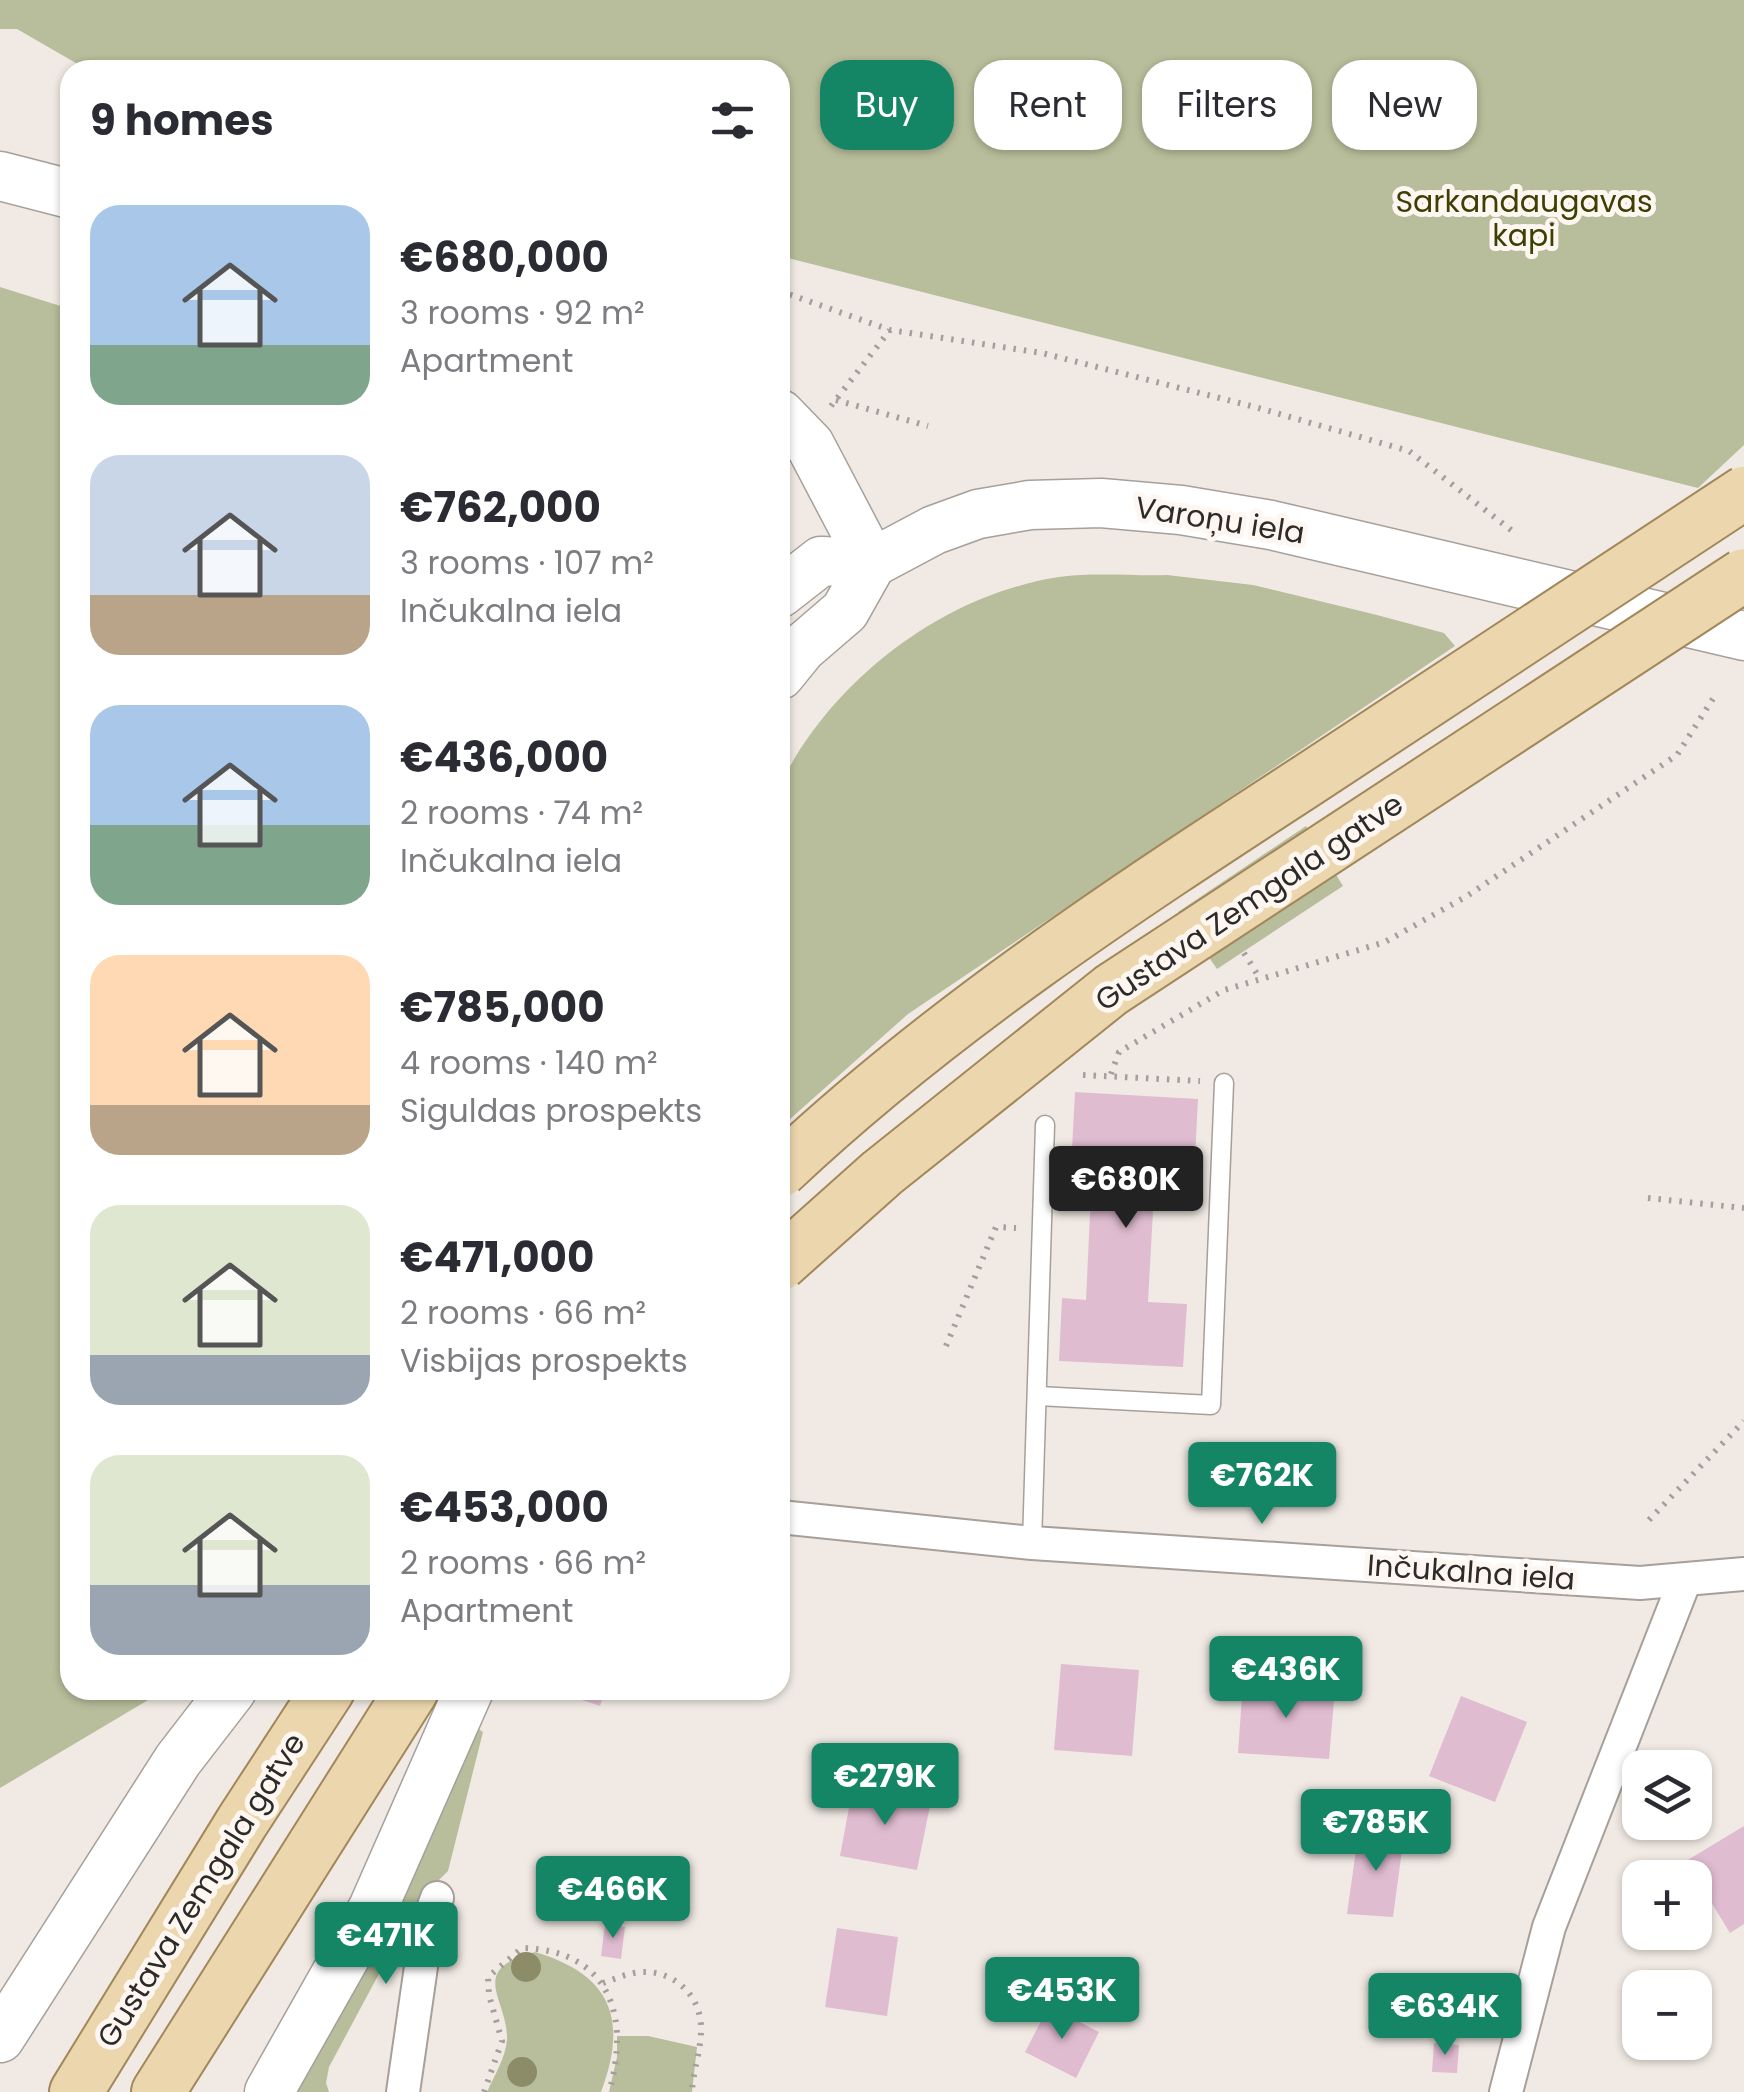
<!DOCTYPE html>
<html lang="en">
<head>
<meta charset="utf-8">
<style>
  body { margin:0; font-family:Poppins,sans-serif; background:#f2f2f3; color:#2b2b33; height:100vh; display:flex; flex-direction:column; font-size:38px; white-space:nowrap }
  * { box-sizing:border-box; margin:0 }
  p { font-size:32px; color:#7c7c81 }
  .icon { flex:none; width:55px; height:55px; fill:none; stroke:currentColor; stroke-width:2; stroke-linecap:round; stroke-linejoin:round }
  .map { position:relative; flex:1; overflow:hidden }
  .sheet { position:absolute; left:60px; top:60px; width:730px; height:1640px; display:flex; flex-direction:column; background:#fff; border-radius:30px; box-shadow:0 2px 8px #0004 }
  .sheet>* { flex:none }
  .hud { position:absolute; left:820px; top:60px; width:772px; height:90px; display:flex; gap:20px }
  .buttons { position:absolute; left:1622px; top:1750px; display:grid; gap:20px }
  .buttons a { display:grid; place-items:center; width:90px; height:90px; border-radius:20px; background:#fff; box-shadow:0 2px 8px #0004; font-size:50px }
  .price { position:absolute; translate:-50% -85px; padding:0 22px; border-radius:10px; background:#158665; color:#fff; font-size:32px; line-height:65px; filter:drop-shadow(0 2px 5px #0008) }
  .price::after { content:''; position:absolute; left:50%; top:60px; width:30px; height:22px; margin-left:-15px; background:inherit; clip-path:polygon(0 0,100% 0,50% 100%) }
  .price.current { background:#222; color:#fff }
  ul { padding:0; list-style:none }
  li { display:flex; align-items:center; gap:30px; height:250px; padding:0 30px }
  li span { display:grid; place-items:center; flex:none; width:280px; height:200px; border-radius:30px; color:#555 }
  li>.icon { margin-inline-start:auto }
  span .icon { width:120px; height:120px; fill:#fffc; stroke-width:1 }
  li b { font-size:42px }
  h2 { display:flex; justify-content:space-between; align-items:center; height:120px; padding:0 30px; font-size:42px }
  .tag { padding:0 35px; border-radius:30px; background:#fff; box-shadow:0 2px 8px #0004; font-size:35px; line-height:90px }
  .tag.current { background:#158665; color:#fff }
  .map>svg:first-child { display:block }
  .green { fill:#b8bd9b }
  .building { fill:#e0bcd0 }
  .lines { fill:none; stroke-linecap:round; stroke-linejoin:round }
  .lane-casing { stroke:#a69f9a; stroke-width:21 }
  .street-casing { stroke:#a69f9a; stroke-width:36 }
  .secondary-casing { stroke:#a69f9a; stroke-width:51 }
  .primary-casing { stroke:#a1885b; stroke-width:56 }
  .path { stroke:#a49f9b; stroke-width:6; stroke-dasharray:2.5 8; stroke-linecap:butt }
  .lane { stroke:#fff; stroke-width:18 }
  .street { stroke:#fff; stroke-width:32 }
  .secondary { stroke:#fff; stroke-width:48 }
  .primary { stroke:#ecd6ad; stroke-width:52 }
  .primary-bridge-casing { stroke:#a1885b; stroke-width:56; stroke-linecap:butt }
  .primary-bridge { stroke:#ecd6ad; stroke-width:52 }
  .tree { fill:#8d8c68 }
  .labels { text-anchor:middle; dominant-baseline:central; stroke-width:10; stroke-linejoin:round; paint-order:stroke }
  .park-label { font-size:30px; fill:#3b4003; stroke:#fef7f1 }
  .street-label { font-size:30px; fill:#2d2b29; stroke:#fef7f1 }
</style>
</head>
<body>
<div class="map">
<svg width="1744" height="2092" viewBox="0 0 1744 2092">
  <rect width="100%" height="100%" fill="#f1eae4"/>
  <g class="green">
    <polygon points="0,0 1744,0 1744,445 1698,488 780,256 780,70 88,70 17,29 0,29"/>
    <polygon points="0,287 70,309 70,1690 165,1690 0,1788"/>
    <path d="M1167 575 1253 585 1377 615 1444 633 1455 646 908 1014 780 1128V785C832 680 942 595 1059 577 1094 572 1132 576 1167 575Z"/>
    <polygon points="1306,826 1343,886 1217,969 1178,912"/>
    <polygon points="477,1728 483,1732 448,1871 418,1901 329,2067 326,2083 329,2092 296,2092"/>
    <path d="M535 1952C610 1974 629 2018 601 2092H487C494 2076 506 2057 507 2039 508 1999 466 1970 535 1952Z"/>
    <polygon points="617,2036 648,2036 697,2047 692,2092 609,2092 617,2057"/>
  </g>
  <g class="building">
    <polygon points="1075,1092 1198,1099 1195,1158 1156,1156 1148,1302 1187,1304 1183,1367 1059,1361 1062,1298 1086,1300 1093,1150 1072,1149"/>
    <polygon points="1061,1664 1139,1670 1132,1756 1054,1750"/>
    <polygon points="1243,1682 1335,1689 1329,1759 1238,1753"/>
    <polygon points="552,1690 605,1690 600,1706"/>
    <polygon points="1461,1696 1527,1722 1495,1802 1429,1776"/>
    <polygon points="853,1786 931,1801 917,1870 840,1856"/>
    <polygon points="1744,1826 1744,1924 1730,1933 1686,1861"/>
    <polygon points="1359,1829 1404,1835 1393,1917 1347,1914"/>
    <polygon points="605,1924 625,1927 621,1959 601,1956"/>
    <polygon points="837,1928 898,1937 887,2016 825,2007"/>
    <polygon points="1049,2006 1099,2032 1076,2078 1025,2052"/>
    <polygon points="1434,2043 1459,2045 1457,2073 1432,2072"/>
  </g>
  <g class="lines">
    <defs>
      <g id="lane">
        <polyline points="1038,1396 1211,1405 1224,1083"/>
        <polyline points="1032,1543 1045,1125"/>
      </g>
      <g id="street">
        <polyline points="780,1517 1032,1543 1640,1583 1744,1574"/>
        <polyline points="403,2092 427,1925 437,1898"/>
        <polyline points="1506,2092 1549,1927 1685,1580"/>
      </g>
      <g id="secondary">
        <polyline points="0,176 70,194"/>
        <polyline points="780,414 810,445 872,563"/>
        <polyline points="780,593 821,561 872,563 934,530 978,514 1030,505 1101,503 1181,510 1271,525 1744,636"/>
        <polyline points="780,675 802,648 845,611 872,563"/>
        <polyline points="0,2038 178,1760 232,1690"/>
        <polyline points="269,2092 373,1908 469,1690"/>
      </g>
      <g id="primary">
        <polyline points="76,2092 242,1822 328,1690"/>
        <polyline points="158,2092 412,1690"/>
      </g>
    </defs>
    <use href="#lane" class="lane-casing"/>
    <use href="#street" class="street-casing"/>
    <use href="#secondary" class="secondary-casing"/>
    <use href="#primary" class="primary-casing"/>
    <g class="path">
      <polyline points="780,291 890,330 1042,353 1255,407 1409,451 1515,533"/>
      <polyline points="836,400 928,426"/>
      <polyline points="831,406 890,330"/>
      <polyline points="1244,953 1259,977"/>
      <polyline points="1111,1074 1119,1052 1224,990 1385,942 1467,896 1677,755 1714,697"/>
      <polyline points="1083,1075 1200,1081"/>
      <polyline points="1648,1198 1744,1208"/>
      <polyline points="946,1346 996,1227 1016,1228"/>
      <polyline points="1649,1520 1744,1421"/>
      <path d="M603 1983C615 1979 628 1973 641 1972 674 1970 702 1996 701 2030 701 2050 693 2071 692 2092"/>
      <path d="M484 2092 502 2041 489 1995 488 1977 522 1948C610 1950 631 2017 609 2092"/>
    </g>
    <use href="#lane" class="lane"/>
    <use href="#street" class="street"/>
    <use href="#secondary" class="secondary"/>
    <use href="#primary" class="primary"/>
    <defs>
      <g id="primary-bridge">
        <path d="M780 1171C940 1020 1125 899 1308 780 1454 685 1599 589 1744 493"/>
        <polyline points="780,1264 882,1173 1111,990 1744,575"/>
      </g>
    </defs>
    <use href="#primary-bridge" class="primary-bridge-casing"/>
    <use href="#primary-bridge" class="primary-bridge"/>
  </g>
  <g class="tree">
    <circle cx="526" cy="1967" r="15"/>
    <circle cx="522" cy="2072" r="15"/>
  </g>
  <g class="labels">
    <g class="park-label">
      <text x="1524" y="201">Sarkandaugavas<tspan x="1524" dy="34">kapi</tspan></text>
    </g>
    <g class="street-label">
      <text transform="translate(1220 520) rotate(9)">Varoņu iela</text>
      <text transform="translate(1249 902) rotate(-34)">Gustava Zemgala gatve</text>
      <text transform="translate(1471 1572) rotate(4)">Inčukalna iela</text>
      <text transform="translate(201 1890) rotate(-58)">Gustava Zemgala gatve</text>
    </g>
  </g>
</svg>
<div class="buttons">
<a><svg class="icon" aria-label="layers" viewBox="0 0 24 24"><path d="M12 4l9 5-9 5-9-5zM3 14l9 5 9-5"/></svg></a>
<a>+</a>
<a>−</a>
</div>
<b class="price current" style="left:1126px;top:1231px">€680K</b>
<b class="price" style="left:1262px;top:1527px">€762K</b>
<b class="price" style="left:1286px;top:1721px">€436K</b>
<b class="price" style="left:885px;top:1828px">€279K</b>
<b class="price" style="left:1376px;top:1874px">€785K</b>
<b class="price" style="left:613px;top:1941px">€466K</b>
<b class="price" style="left:386px;top:1987px">€471K</b>
<b class="price" style="left:1062px;top:2042px">€453K</b>
<b class="price" style="left:1445px;top:2058px">€634K</b>
<div class="hud">
<a class="tag current">Buy</a>
<a class="tag">Rent</a>
<a class="tag">Filters</a>
<a class="tag">New</a>
</div>
<section class="sheet">
<h2>9 homes<svg class="icon" aria-label="filters" viewBox="0 0 24 24"><path d="M4 7h16M4 17h16"/><circle cx="9" cy="7" r="2"/><circle cx="15" cy="17" r="2"/></svg></h2>
<ul>
<li><span style="background:linear-gradient(#a9c7e8 70%,#7fa58c 0)"><svg class="icon" aria-label="home" viewBox="0 0 24 24"><path d="M3 11l9-7 9 7M6 9v11h12V9"/></svg></span><div><b>€680,000</b><p>3 rooms · 92 m²</p><p>Apartment</p></div></li>
<li><span style="background:linear-gradient(#c9d6e8 70%,#b9a48a 0)"><svg class="icon" aria-label="home" viewBox="0 0 24 24"><path d="M3 11l9-7 9 7M6 9v11h12V9"/></svg></span><div><b>€762,000</b><p>3 rooms · 107 m²</p><p>Inčukalna iela</p></div></li>
<li><span style="background:linear-gradient(#a9c7e8 60%,#7fa58c 0)"><svg class="icon" aria-label="home" viewBox="0 0 24 24"><path d="M3 11l9-7 9 7M6 9v11h12V9"/></svg></span><div><b>€436,000</b><p>2 rooms · 74 m²</p><p>Inčukalna iela</p></div></li>
<li><span style="background:linear-gradient(#ffd9b3 75%,#b9a48a 0)"><svg class="icon" aria-label="home" viewBox="0 0 24 24"><path d="M3 11l9-7 9 7M6 9v11h12V9"/></svg></span><div><b>€785,000</b><p>4 rooms · 140 m²</p><p>Siguldas prospekts</p></div></li>
<li><span style="background:linear-gradient(#dfe7d0 75%,#9aa5b1 0)"><svg class="icon" aria-label="home" viewBox="0 0 24 24"><path d="M3 11l9-7 9 7M6 9v11h12V9"/></svg></span><div><b>€471,000</b><p>2 rooms · 66 m²</p><p>Visbijas prospekts</p></div></li>
<li><span style="background:linear-gradient(#dfe7d0 65%,#9aa5b1 0)"><svg class="icon" aria-label="home" viewBox="0 0 24 24"><path d="M3 11l9-7 9 7M6 9v11h12V9"/></svg></span><div><b>€453,000</b><p>2 rooms · 66 m²</p><p>Apartment</p></div></li>
</ul>
</section>
</div>
</body>
</html>
